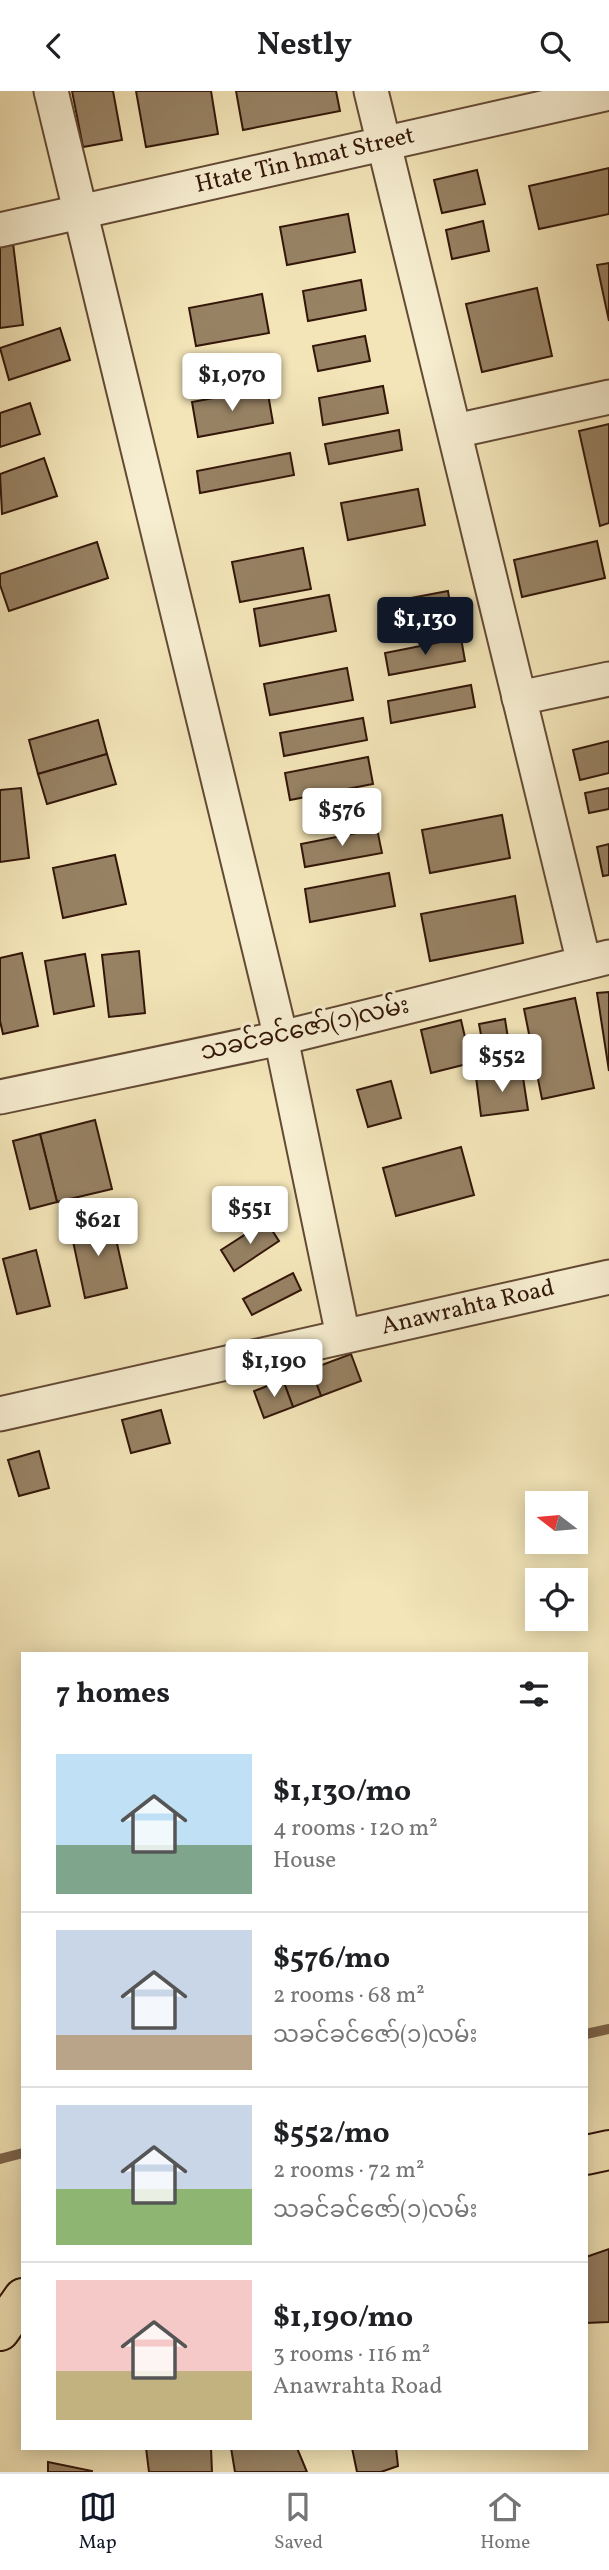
<!DOCTYPE html>
<html lang="en">
<head>
<meta charset="utf-8">
<style>
  body { margin:0; font-family:Vollkorn,"Noto Sans Myanmar",serif; background:#f2f2f2; color:#202124; height:100vh; display:flex; flex-direction:column; font-size:26px; white-space:nowrap }
  * { box-sizing:border-box; margin:0 }
  p { font-size:23px; color:#757577 }
  .icon { flex:none; width:38px; height:38px; fill:none; stroke:currentColor; stroke-width:2; stroke-linecap:round; stroke-linejoin:round }
  .map { position:relative; flex:1; overflow:hidden }
  .details { position:absolute; left:21px; top:1561px; width:567px; height:798px; display:flex; flex-direction:column; background:#fff; border-radius:0px; box-shadow:0 4px 18px #0003 }
  .details>* { flex:none }
  .needle { width:46px; rotate:286deg }
  .buttons { position:absolute; left:525px; top:1400px; display:grid; gap:14px }
  .buttons a { display:grid; place-items:center; width:63px; height:63px; border-radius:0px; background:#fff; box-shadow:0 4px 18px #0003; font-size:35px }
  .price { position:absolute; translate:-50% -60px; padding:0 16px; border-radius:7px; background:#fff; color:#222; font-size:23px; line-height:46px; filter:drop-shadow(0 2px 4px #0008) }
  .price::after { content:''; position:absolute; left:50%; top:42px; width:21px; height:16px; margin-left:-10px; background:inherit; clip-path:polygon(0 0,100% 0,50% 100%) }
  .price.on { background:#111827; color:#fff }
  ul { padding:0; list-style:none }
  li { display:flex; align-items:center; gap:21px; height:175px; padding:0 35px }
  li+li { border-top:2px solid #e0e0e0 }
  li span { display:grid; place-items:center; flex:none; width:196px; height:140px; border-radius:0px; color:#555 }
  li>.icon { margin-inline-start:auto }
  span .icon { width:84px; height:84px; fill:#fffc; stroke-width:1 }
  li b { font-size:30px }
  h2 { display:flex; justify-content:space-between; align-items:center; height:84px; padding:0 35px; font-size:30px }
  header { display:flex; justify-content:space-between; align-items:center; height:91px; padding:0 35px; background:#fff; font-size:32px; font-weight:700 }
  .menu { display:flex; justify-content:space-around; align-items:center; height:98px; border-top:2px solid #e0e0e0; background:#fff; font-size:19px; color:#757577 }
  .menu a { display:grid; justify-items:center; gap:4px }
  .menu .on { color:#111827 }
  .map>svg:first-child { display:block }
  .lines { fill:none; stroke-linecap:round; stroke-linejoin:round }
  .stream { stroke:#7f684e; stroke-width:10 }
  .building { fill:#978264; stroke:#331609; stroke-width:2 }
  .minor-casing { stroke:#634a35; stroke-width:37 }
  .major-casing { stroke:#331609; stroke-width:42 }
  .minor { stroke:#f7eed1; stroke-width:33 }
  .major { stroke:#f3e5b8; stroke-width:38 }
  .labels { text-anchor:middle; dominant-baseline:central; stroke-width:6; stroke-linejoin:round; paint-order:stroke }
  .street-label { font-size:24px; fill:#331609; stroke:#f7eed1 }
</style>
</head>
<body>
<header><svg class="icon" aria-label="back" viewBox="0 0 24 24"><path d="M15 5l-7 7 7 7"/></svg>Nestly<svg class="icon" aria-label="search" viewBox="0 0 24 24"><circle cx="10" cy="10" r="6"/><path d="M15 15l6 6"/></svg></header>
<div class="map">
<svg width="609" height="2381" viewBox="0 0 609 2381">
  <rect width="100%" height="100%" fill="#f3e5b8"/>
  <filter id="stains"><feTurbulence type="fractalNoise" baseFrequency=".00286" numOctaves="4"/><feColorMatrix values="0 0 0 0 .2 0 0 0 0 .09 0 0 0 0 .02 0 0 0 .5 -.17"/></filter>
  <radialGradient id="worn" r=".72"><stop offset=".6" stop-color="#630" stop-opacity="0"/><stop offset="1" stop-color="#630" stop-opacity=".3"/></radialGradient>
  <g class="lines">
    <g class="stream">
      <polyline points="586,1943 609,1938"/>
      <polyline points="0,2068 23,2062"/>
    </g>
  </g>
  <g class="building">
    <polygon points="72,0 113,0 122,49 83,56"/>
    <polygon points="136,0 211,0 218,43 146,56"/>
    <polygon points="236,0 336,0 340,20 243,39"/>
    <polygon points="609,77 609,123 539,138 529,95"/>
    <polygon points="477,79 485,113 442,122 434,89"/>
    <polygon points="348,123 355,161 287,174 280,136"/>
    <polygon points="483,130 489,160 452,168 446,139"/>
    <polygon points="13,152 23,234 0,237 0,153"/>
    <polygon points="609,172 609,230 597,174"/>
    <polygon points="361,189 366,219 308,230 303,200"/>
    <polygon points="537,197 552,265 482,281 466,213"/>
    <polygon points="262,203 269,242 196,255 189,217"/>
    <polygon points="60,237 70,269 9,289 0,257"/>
    <polygon points="365,245 370,270 318,280 313,255"/>
    <polygon points="383,295 388,322 323,334 319,307"/>
    <polygon points="267,297 273,332 198,346 192,311"/>
    <polygon points="30,312 40,343 0,356 0,322"/>
    <polygon points="609,333 609,432 600,435 579,340"/>
    <polygon points="399,339 402,359 329,373 325,353"/>
    <polygon points="290,362 294,384 200,402 197,380"/>
    <polygon points="44,367 57,405 2,423 0,383"/>
    <polygon points="418,398 425,434 348,449 341,412"/>
    <polygon points="597,450 605,487 522,506 514,469"/>
    <polygon points="97,451 108,487 9,520 0,494 0,483"/>
    <polygon points="303,457 311,498 240,511 232,471"/>
    <polygon points="448,500 453,532 385,545 379,513"/>
    <polygon points="329,504 336,540 260,555 254,518"/>
    <polygon points="461,547 465,570 389,584 385,562"/>
    <polygon points="347,577 353,609 270,624 264,593"/>
    <polygon points="471,594 475,616 391,632 388,610"/>
    <polygon points="363,627 367,649 284,665 280,642"/>
    <polygon points="98,629 107,663 38,683 29,649"/>
    <polygon points="609,650 609,682 580,689 573,659"/>
    <polygon points="107,663 116,693 47,713 38,683"/>
    <polygon points="368,666 373,693 290,709 285,682"/>
    <polygon points="21,697 29,767 0,771 0,699"/>
    <polygon points="609,697 609,718 589,722 585,702"/>
    <polygon points="502,724 510,767 430,782 422,739"/>
    <polygon points="377,738 382,762 305,776 301,753"/>
    <polygon points="609,753 609,784 603,785 597,756"/>
    <polygon points="115,764 126,813 63,827 53,777"/>
    <polygon points="389,782 395,815 310,831 305,798"/>
    <polygon points="515,805 523,852 430,870 421,823"/>
    <polygon points="139,860 145,922 109,926 102,864"/>
    <polygon points="22,862 38,935 3,943 0,930 0,867"/>
    <polygon points="85,863 94,915 54,923 45,870"/>
    <polygon points="609,901 609,980 597,902"/>
    <polygon points="575,907 594,997 542,1008 524,918"/>
    <polygon points="505,928 509,954 484,960 479,933"/>
    <polygon points="461,929 471,972 431,982 421,939"/>
    <polygon points="522,980 528,1019 481,1025 476,986"/>
    <polygon points="391,990 401,1027 368,1036 357,999"/>
    <polygon points="95,1029 112,1098 57,1111 40,1043"/>
    <polygon points="40,1043 57,1111 30,1118 13,1050"/>
    <polygon points="461,1056 474,1104 396,1125 383,1077"/>
    <polygon points="111,1126 127,1197 85,1207 70,1136"/>
    <polygon points="266,1130 279,1150 234,1180 221,1159"/>
    <polygon points="36,1159 50,1215 17,1223 3,1168"/>
    <polygon points="293,1182 301,1199 252,1224 243,1208"/>
    <polygon points="351,1263 361,1290 321,1305 311,1278"/>
    <polygon points="311,1278 321,1305 293,1316 283,1289"/>
    <polygon points="283,1289 293,1316 264,1327 254,1300"/>
    <polygon points="161,1319 170,1352 131,1362 122,1329"/>
    <polygon points="39,1360 49,1397 19,1405 8,1369"/>
    <polygon points="609,2158 609,2231 586,2232 586,2166"/>
    <polygon points="146,2357 211,2357 212,2381 149,2381"/>
    <polygon points="231,2357 297,2357 307,2381 235,2381"/>
    <polygon points="352,2357 396,2357 398,2375 381,2381 357,2381"/>
    <polygon points="48,2371 92,2380 92,2381 48,2381"/>
  </g>
  <g class="lines">
    <defs>
      <g id="minor">
        <polyline points="51,0 281,947 343,1245"/>
        <polyline points="371,0 584,872"/>
        <polyline points="0,139 609,2"/>
        <polyline points="455,340 609,306"/>
        <polyline points="519,607 609,588"/>
        <polyline points="0,1006 281,947 609,866"/>
        <polyline points="0,1323 609,1186"/>
      </g>
      <g id="major">
        <polyline points="586,2064 609,2059"/>
        <polyline points="0,2240 23,2207"/>
      </g>
    </defs>
    <use href="#minor" class="minor-casing"/>
    <use href="#major" class="major-casing"/>
    <use href="#minor" class="minor"/>
    <use href="#major" class="major"/>
  </g>
  <g class="labels">
    <g class="street-label">
      <text transform="translate(305 70) rotate(-13)">Htate Tin hmat Street</text>
      <text transform="translate(305 939) rotate(-13)">သခင်ခင်ဇော်(၁)လမ်း</text>
      <text transform="translate(468 1217) rotate(-13)">Anawrahta Road</text>
    </g>
  </g>
  <rect width="100%" height="100%" filter="url(#stains)"/>
  <rect width="100%" height="100%" fill="url(#worn)"/>
</svg>
<div class="buttons">
<a><svg class="needle" viewBox="-14 -14 28 28"><path d="M0-13l5 13h-10z" fill="#e53935"/><path d="M0 13l5-13h-10z" fill="#757577"/></svg></a>
<a><svg class="icon" aria-label="locate" viewBox="0 0 24 24"><circle cx="12" cy="12" r="6"/><path d="M12 2v4M12 18v4M2 12h4M18 12h4"/></svg></a>
</div>
<b class="price" style="left:232px;top:322px">$1,070</b>
<b class="price on" style="left:425px;top:566px">$1,130</b>
<b class="price" style="left:342px;top:757px">$576</b>
<b class="price" style="left:502px;top:1003px">$552</b>
<b class="price" style="left:250px;top:1155px">$551</b>
<b class="price" style="left:98px;top:1167px">$621</b>
<b class="price" style="left:274px;top:1308px">$1,190</b>
<section class="details">
<h2>7 homes<svg class="icon" aria-label="filters" viewBox="0 0 24 24"><path d="M4 7h16M4 17h16"/><circle cx="9" cy="7" r="2"/><circle cx="15" cy="17" r="2"/></svg></h2>
<ul>
<li><span style="background:linear-gradient(#bfe0f5 65%,#7fa58c 0)"><svg class="icon" aria-label="home" viewBox="0 0 24 24"><path d="M3 11l9-7 9 7M6 9v11h12V9"/></svg></span><div><b>$1,130/mo</b><p>4 rooms · 120 m²</p><p>House</p></div></li>
<li><span style="background:linear-gradient(#c9d6e8 75%,#b9a48a 0)"><svg class="icon" aria-label="home" viewBox="0 0 24 24"><path d="M3 11l9-7 9 7M6 9v11h12V9"/></svg></span><div><b>$576/mo</b><p>2 rooms · 68 m²</p><p>သခင်ခင်ဇော်(၁)လမ်း</p></div></li>
<li><span style="background:linear-gradient(#c9d6e8 60%,#8fb573 0)"><svg class="icon" aria-label="home" viewBox="0 0 24 24"><path d="M3 11l9-7 9 7M6 9v11h12V9"/></svg></span><div><b>$552/mo</b><p>2 rooms · 72 m²</p><p>သခင်ခင်ဇော်(၁)လမ်း</p></div></li>
<li><span style="background:linear-gradient(#f6c9c9 65%,#c2b280 0)"><svg class="icon" aria-label="home" viewBox="0 0 24 24"><path d="M3 11l9-7 9 7M6 9v11h12V9"/></svg></span><div><b>$1,190/mo</b><p>3 rooms · 116 m²</p><p>Anawrahta Road</p></div></li>
</ul>
</section>
</div>
<nav class="menu">
<a class="on"><svg class="icon" aria-label="map" viewBox="0 0 24 24"><path d="M3 6l6-2 6 2 6-2v14l-6 2-6-2-6 2zM9 4v14M15 6v14"/></svg>Map</a>
<a><svg class="icon" aria-label="saved" viewBox="0 0 24 24"><path d="M7 4h10v16l-5-4-5 4z"/></svg>Saved</a>
<a><svg class="icon" aria-label="home" viewBox="0 0 24 24"><path d="M3 11l9-7 9 7M6 9v11h12V9"/></svg>Home</a>
</nav>
</body>
</html>
